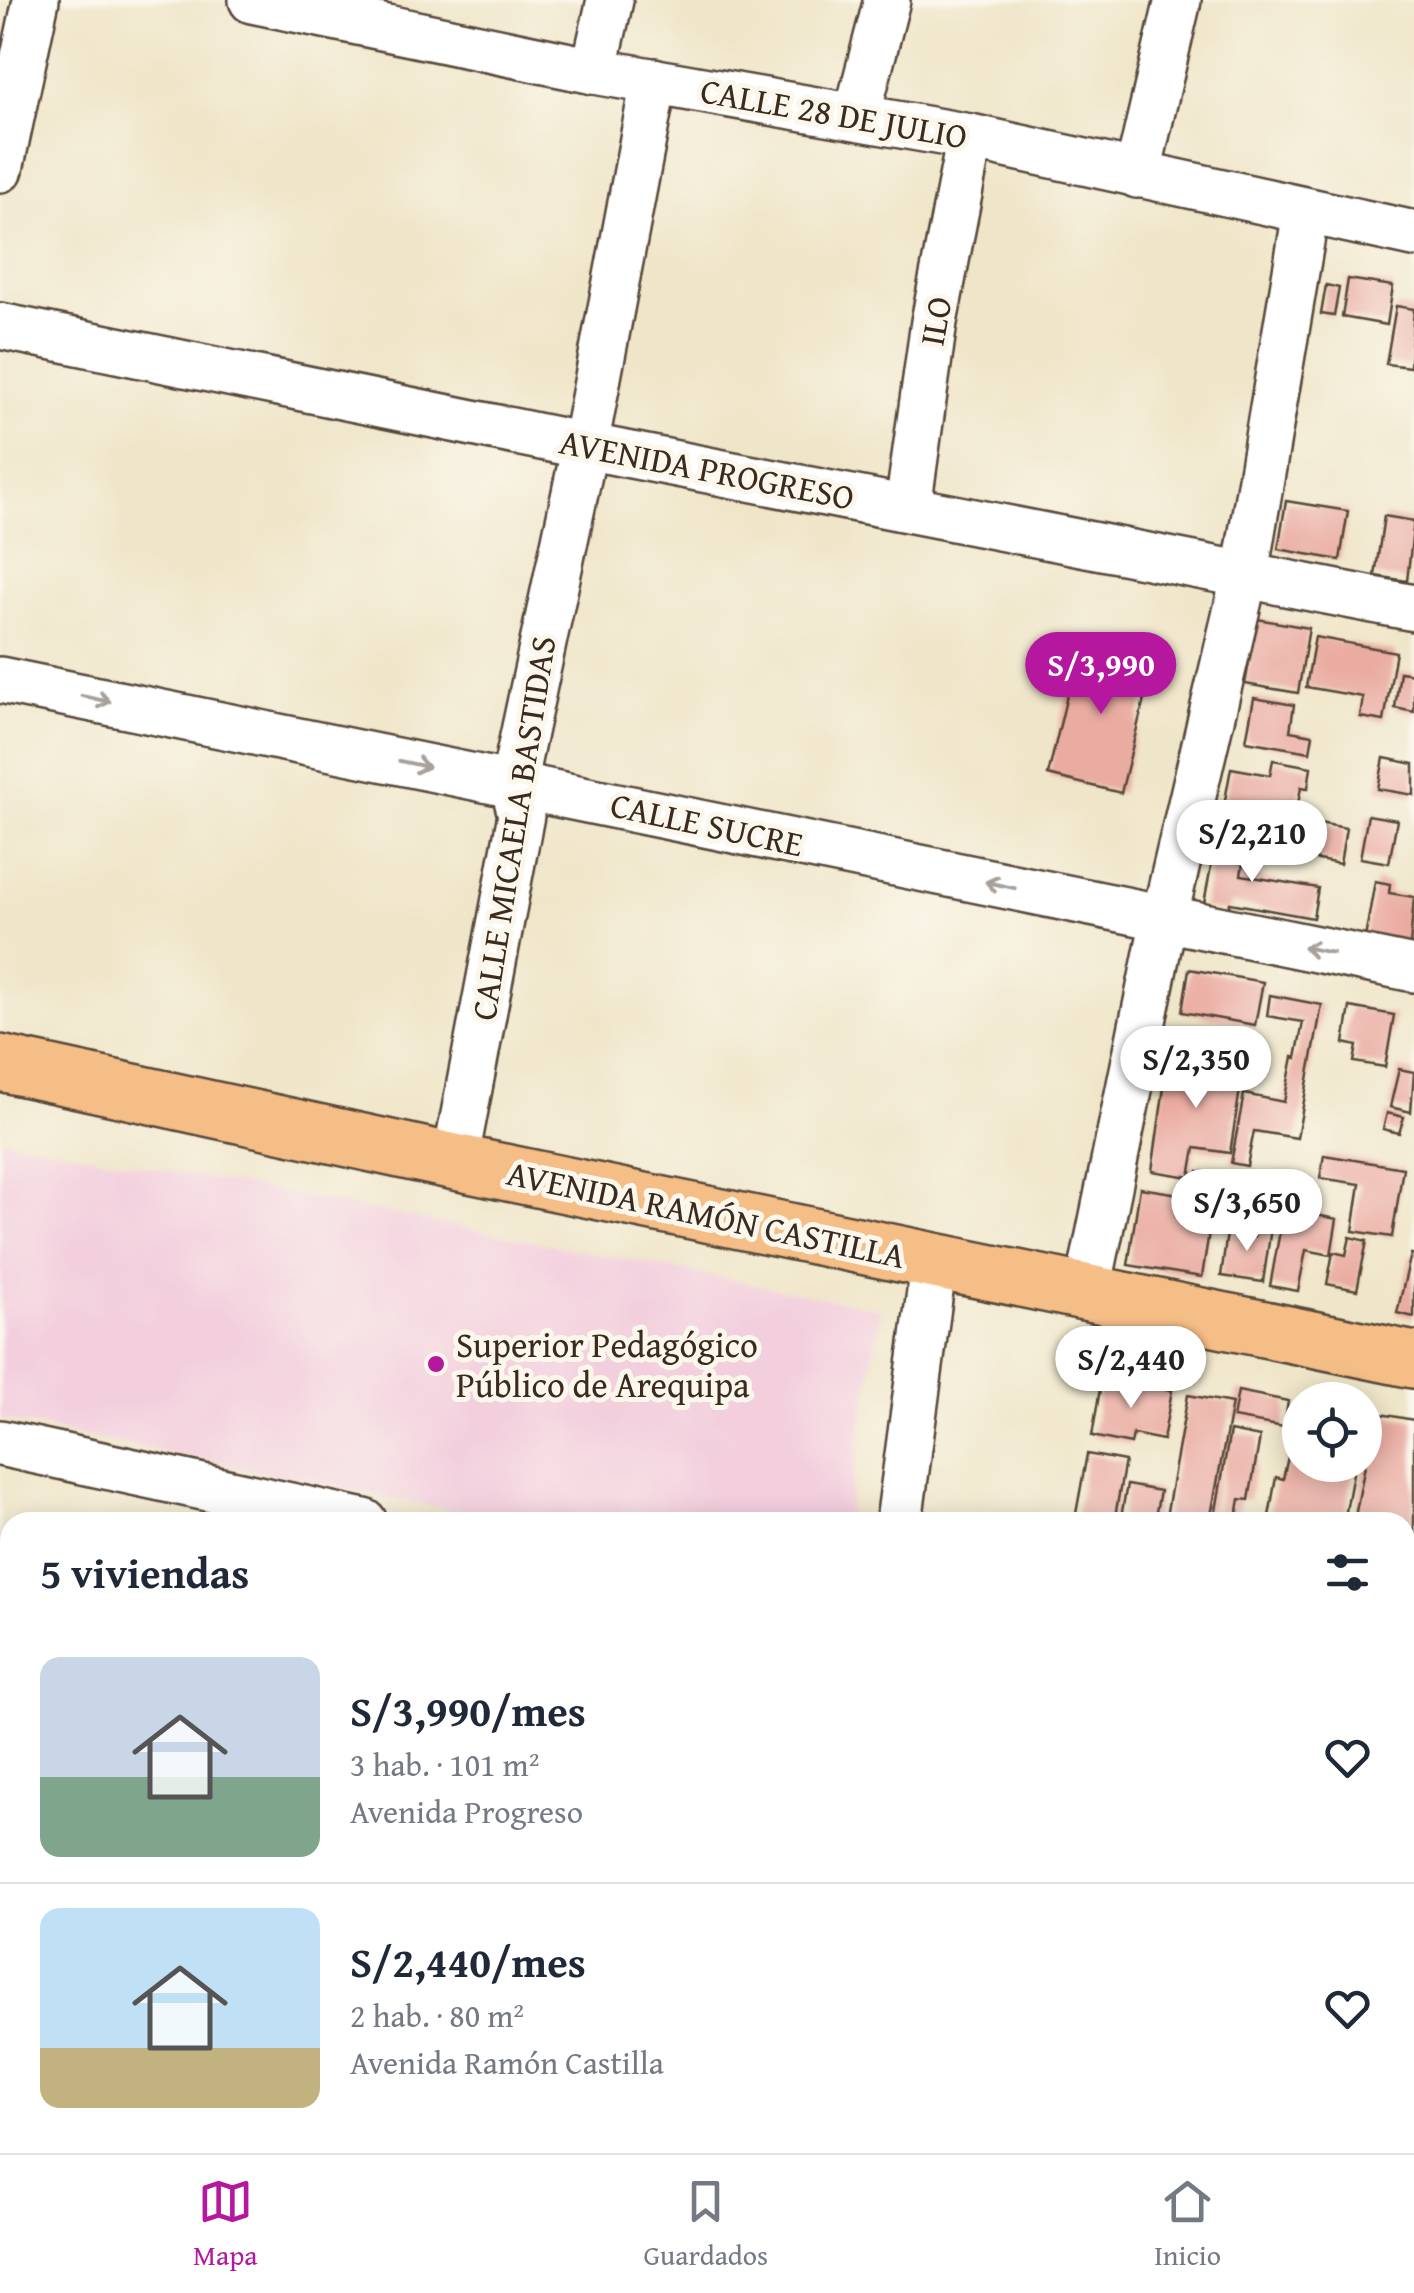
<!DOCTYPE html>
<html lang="es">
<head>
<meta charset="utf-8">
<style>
  body { margin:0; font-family:"Gentium Book Plus",serif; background:#f2f2f3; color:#1f2937; height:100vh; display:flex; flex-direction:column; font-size:38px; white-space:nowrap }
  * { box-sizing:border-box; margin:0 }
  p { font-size:32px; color:#747a83 }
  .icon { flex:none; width:55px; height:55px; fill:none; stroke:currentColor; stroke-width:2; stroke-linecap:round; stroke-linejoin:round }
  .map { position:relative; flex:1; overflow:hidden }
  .side { position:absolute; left:0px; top:1512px; width:1415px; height:642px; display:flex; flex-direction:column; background:#fff; border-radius:30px 30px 0 0; box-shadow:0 5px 25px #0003 }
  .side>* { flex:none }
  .fabs { position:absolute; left:1282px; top:1382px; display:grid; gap:20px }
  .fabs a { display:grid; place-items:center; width:100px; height:100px; border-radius:50%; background:#fff; box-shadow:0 5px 25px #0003; font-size:50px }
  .price { position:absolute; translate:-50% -85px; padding:0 22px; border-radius:35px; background:#fff; color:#222; font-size:32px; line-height:65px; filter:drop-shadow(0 2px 5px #0008) }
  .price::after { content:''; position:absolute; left:50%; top:60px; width:30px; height:22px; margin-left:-15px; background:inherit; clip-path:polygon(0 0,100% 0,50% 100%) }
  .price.active { background:#b5179e; color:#fff }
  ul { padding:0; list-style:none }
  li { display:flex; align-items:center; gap:30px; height:250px; padding:0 40px }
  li+li { border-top:2px solid #e0e1e3 }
  li span { display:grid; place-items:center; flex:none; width:280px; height:200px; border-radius:20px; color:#555 }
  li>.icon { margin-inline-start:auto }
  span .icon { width:120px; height:120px; fill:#fffc; stroke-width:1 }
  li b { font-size:42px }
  h2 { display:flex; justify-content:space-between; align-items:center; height:120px; padding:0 40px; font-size:42px }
  .dock { display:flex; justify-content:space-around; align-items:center; height:140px; border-top:2px solid #e0e1e3; background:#fff; font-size:28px; color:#747a83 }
  .dock a { display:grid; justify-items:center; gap:5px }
  .dock .active { color:#b5179e }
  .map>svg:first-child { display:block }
  .built { fill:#f3cfde }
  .green { fill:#a3ce7b; stroke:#6f7c4c; stroke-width:2.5 }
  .building { fill:#eaaba1 }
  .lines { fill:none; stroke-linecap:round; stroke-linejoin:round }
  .minor-casing { stroke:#564638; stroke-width:50 }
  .major-casing { stroke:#564638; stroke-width:60 }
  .minor { stroke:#fff; stroke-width:45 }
  .major { stroke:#f6be87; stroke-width:55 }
  .oneway { stroke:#a79f9a }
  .poi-dot { fill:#b5179e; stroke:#fbf7ec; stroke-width:4 }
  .labels { text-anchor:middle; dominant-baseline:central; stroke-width:10; stroke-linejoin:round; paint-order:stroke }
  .street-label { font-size:35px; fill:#3b2a1e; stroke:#fbf7ec }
  .poi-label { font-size:35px; fill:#3b2a1e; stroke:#fbf7ec; text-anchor:start }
</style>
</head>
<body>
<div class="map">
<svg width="1414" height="2153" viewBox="0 0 1414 2153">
  <rect width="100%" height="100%" fill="#fbf7ec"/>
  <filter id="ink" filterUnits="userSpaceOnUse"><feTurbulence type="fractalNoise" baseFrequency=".01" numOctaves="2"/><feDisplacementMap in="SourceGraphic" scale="20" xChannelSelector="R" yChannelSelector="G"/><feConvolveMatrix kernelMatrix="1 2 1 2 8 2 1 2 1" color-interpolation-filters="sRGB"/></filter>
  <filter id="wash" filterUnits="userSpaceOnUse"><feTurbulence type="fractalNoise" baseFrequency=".0048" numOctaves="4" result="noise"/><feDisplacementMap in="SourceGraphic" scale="40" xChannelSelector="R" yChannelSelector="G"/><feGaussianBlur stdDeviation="2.25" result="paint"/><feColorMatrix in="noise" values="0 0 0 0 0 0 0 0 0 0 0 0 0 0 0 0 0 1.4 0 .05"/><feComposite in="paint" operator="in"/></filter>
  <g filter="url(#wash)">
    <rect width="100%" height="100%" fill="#efe5c8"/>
    <polygon class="built" points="0,1138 881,1309 846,1522 509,1522 0,1419"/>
    <polygon class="green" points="10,1935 10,2145 787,2145 785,2153 0,2153 0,1982"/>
    <g id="blocks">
      <g class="building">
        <polygon points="1348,279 1393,286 1387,325 1342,317"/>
        <polygon points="1326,285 1339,288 1334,316 1321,314"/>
        <polygon points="1396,306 1414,309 1410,367 1386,364"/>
        <polygon points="1286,501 1348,511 1340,560 1278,549"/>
        <polygon points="1384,516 1414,521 1407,581 1375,576"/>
        <polygon points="1257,619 1309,628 1298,693 1245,684"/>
        <polygon points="1315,637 1396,652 1384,721 1360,717 1363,697 1306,687"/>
        <polygon points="1080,641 1154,659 1121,793 1048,775"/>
        <polygon points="1400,672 1414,674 1414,712 1395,708"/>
        <polygon points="1254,698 1294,705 1290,731 1313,735 1310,752 1246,741"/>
        <polygon points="1384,758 1414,764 1414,795 1378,789"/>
        <polygon points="1273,760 1311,767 1308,788 1301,787 1292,839 1260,833 1263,818 1223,811 1231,768 1270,775"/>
        <polygon points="1368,815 1397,820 1389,863 1360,858"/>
        <polygon points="1308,821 1346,828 1340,864 1302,857"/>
        <polygon points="1217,835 1247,841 1241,875 1318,888 1313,918 1230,903 1228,912 1203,908"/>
        <polygon points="1375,881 1390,884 1389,893 1414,897 1410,946 1365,938"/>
        <polygon points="1189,969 1263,982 1255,1025 1182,1012"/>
        <polygon points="1270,995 1322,1005 1297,1138 1254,1131 1247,1166 1231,1163 1244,1094 1284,1102 1293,1057 1296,1058 1303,1022 1267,1016"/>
        <polygon points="1350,1007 1394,1015 1385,1067 1354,1062 1357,1046 1344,1043"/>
        <polygon points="1169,1052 1244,1064 1230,1153 1195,1148 1190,1177 1152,1171"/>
        <polygon points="1399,1069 1414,1072 1411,1112 1390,1107"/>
        <polygon points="1387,1113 1404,1117 1399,1133 1383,1129"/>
        <polygon points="1324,1155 1403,1168 1392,1237 1353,1231 1360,1184 1320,1178"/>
        <polygon points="1198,1171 1218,1174 1202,1277 1128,1265 1140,1188 1179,1194 1176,1214 1191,1216"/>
        <polygon points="1284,1209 1337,1219 1331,1255 1306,1250 1298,1291 1270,1286"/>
        <polygon points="1257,1219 1272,1221 1263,1282 1221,1276 1227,1233 1254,1237"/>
        <polygon points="1350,1237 1367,1241 1357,1290 1327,1284 1333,1252 1346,1255"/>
        <polygon points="1411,1254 1414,1254 1414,1317 1397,1313"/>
        <polygon points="1102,1377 1172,1390 1163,1440 1133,1434 1131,1444 1092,1436"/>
        <polygon points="1238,1391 1288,1401 1284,1427 1233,1418"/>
        <polygon points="1188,1395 1232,1403 1210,1521 1184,1517 1183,1522 1165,1522"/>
        <polygon points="1375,1413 1414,1420 1414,1545 1407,1582 1405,1522 1354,1522"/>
        <polygon points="1230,1431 1260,1437 1249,1500 1240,1499 1236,1522 1214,1522"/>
        <polygon points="1087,1454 1125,1461 1114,1522 1075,1519"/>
        <polygon points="1288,1457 1300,1459 1300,1465 1354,1468 1344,1522 1268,1522 1276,1477 1283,1479"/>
        <polygon points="1127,1485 1160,1491 1154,1522 1120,1522"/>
        <polygon points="1405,1590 1414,1592 1414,1615 1411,1615 1407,1634"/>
        <polygon points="1405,1658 1414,1660 1414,1705 1405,1703"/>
        <polygon points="1405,1812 1414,1814 1414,1993 1405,1992"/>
        <polygon points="1405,2038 1414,2040 1414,2105 1405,2104"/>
        <polygon points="841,2145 898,2145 897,2153 840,2153"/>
        <polygon points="903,2145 952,2145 950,2153 902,2153"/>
        <polygon points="1045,2145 1118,2145 1116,2153 1043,2153"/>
      </g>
    </g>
  </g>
  <g filter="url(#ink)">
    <use href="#blocks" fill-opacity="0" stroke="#564638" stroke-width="2.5"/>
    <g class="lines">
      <defs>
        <g id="minor">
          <polyline points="252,0 594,71 970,137 1414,234"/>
          <polyline points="594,71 610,0"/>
          <polyline points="857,115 887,0"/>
          <polyline points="0,169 36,0"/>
          <polyline points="1137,175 1178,0"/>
          <polyline points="0,326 585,446 1414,608"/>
          <polyline points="908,507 934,322 970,137"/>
          <polyline points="0,680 1414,969"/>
          <polyline points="455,1162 521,815 513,784 585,446 654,81"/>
          <polyline points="1087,1294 1164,919 1245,574 1306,212"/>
          <polyline points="0,1443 364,1522"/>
          <polyline points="899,1522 934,1262"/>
          <polyline points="1405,1749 1414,1751"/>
          <polyline points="0,1832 10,1834"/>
          <polyline points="1405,2127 1414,2129"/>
          <polyline points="811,2153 812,2145"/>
        </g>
        <polyline id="major" points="0,1063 455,1162 1414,1360"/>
      </defs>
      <use href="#minor" class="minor-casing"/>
      <use href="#major" class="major-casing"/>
      <use href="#minor" class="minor"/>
      <use href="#major" class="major"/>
    </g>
    <defs><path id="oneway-shaft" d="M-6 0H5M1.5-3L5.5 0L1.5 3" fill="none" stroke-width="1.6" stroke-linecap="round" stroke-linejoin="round" transform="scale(2.5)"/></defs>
    <g class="oneway">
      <use href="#oneway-shaft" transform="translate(96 699) rotate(12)"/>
      <use href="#oneway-shaft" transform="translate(414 764) rotate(12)"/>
      <use href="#oneway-shaft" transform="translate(1000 885) rotate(-168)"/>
      <use href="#oneway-shaft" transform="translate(1318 950) rotate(-169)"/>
    </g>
  </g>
  <circle class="poi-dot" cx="436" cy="1364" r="10"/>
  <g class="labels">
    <g class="street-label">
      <text transform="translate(834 113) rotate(10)">CALLE 28 DE JULIO</text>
      <text transform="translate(935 321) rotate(-80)">ILO</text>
      <text transform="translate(707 469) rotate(11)">AVENIDA PROGRESO</text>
      <text transform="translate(707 824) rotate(12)">CALLE SUCRE</text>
      <text transform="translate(513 828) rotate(-81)">CALLE MICAELA BASTIDAS</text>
      <text transform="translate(706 1214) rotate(12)">AVENIDA RAMÓN CASTILLA</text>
    </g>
    <g class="poi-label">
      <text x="456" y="1344">Superior Pedagógico<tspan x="456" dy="40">Público de Arequipa</tspan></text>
    </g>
  </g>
</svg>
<div class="fabs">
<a><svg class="icon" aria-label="locate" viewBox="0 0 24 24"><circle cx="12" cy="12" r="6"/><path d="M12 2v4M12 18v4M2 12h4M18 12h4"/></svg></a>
</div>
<b class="price active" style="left:1101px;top:717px">S/3,990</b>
<b class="price" style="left:1252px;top:885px">S/2,210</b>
<b class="price" style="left:1196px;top:1111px">S/2,350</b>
<b class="price" style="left:1247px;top:1254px">S/3,650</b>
<b class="price" style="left:1131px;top:1411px">S/2,440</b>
<section class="side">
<h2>5 viviendas<svg class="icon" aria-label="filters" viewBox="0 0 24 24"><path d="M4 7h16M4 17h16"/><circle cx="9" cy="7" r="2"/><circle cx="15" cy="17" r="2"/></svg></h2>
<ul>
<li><span style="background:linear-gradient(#c9d6e8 60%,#7fa58c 0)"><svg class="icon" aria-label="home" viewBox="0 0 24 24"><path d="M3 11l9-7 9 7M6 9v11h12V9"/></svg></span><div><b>S/3,990/mes</b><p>3 hab. · 101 m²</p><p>Avenida Progreso</p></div><svg class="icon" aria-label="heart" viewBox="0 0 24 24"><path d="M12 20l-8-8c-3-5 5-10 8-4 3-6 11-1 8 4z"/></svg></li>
<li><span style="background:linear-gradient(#bfe0f5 70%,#c2b280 0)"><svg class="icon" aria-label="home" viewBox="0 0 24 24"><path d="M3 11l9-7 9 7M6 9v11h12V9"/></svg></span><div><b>S/2,440/mes</b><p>2 hab. · 80 m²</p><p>Avenida Ramón Castilla</p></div><svg class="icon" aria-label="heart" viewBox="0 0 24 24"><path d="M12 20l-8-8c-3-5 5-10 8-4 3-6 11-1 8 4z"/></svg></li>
</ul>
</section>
</div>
<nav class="dock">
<a class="active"><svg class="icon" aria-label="map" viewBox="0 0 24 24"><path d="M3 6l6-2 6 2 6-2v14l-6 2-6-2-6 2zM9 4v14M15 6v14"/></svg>Mapa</a>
<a><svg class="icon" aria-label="saved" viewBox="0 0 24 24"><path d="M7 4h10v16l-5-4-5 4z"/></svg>Guardados</a>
<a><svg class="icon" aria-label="home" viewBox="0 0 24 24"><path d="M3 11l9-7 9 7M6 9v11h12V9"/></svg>Inicio</a>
</nav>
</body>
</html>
